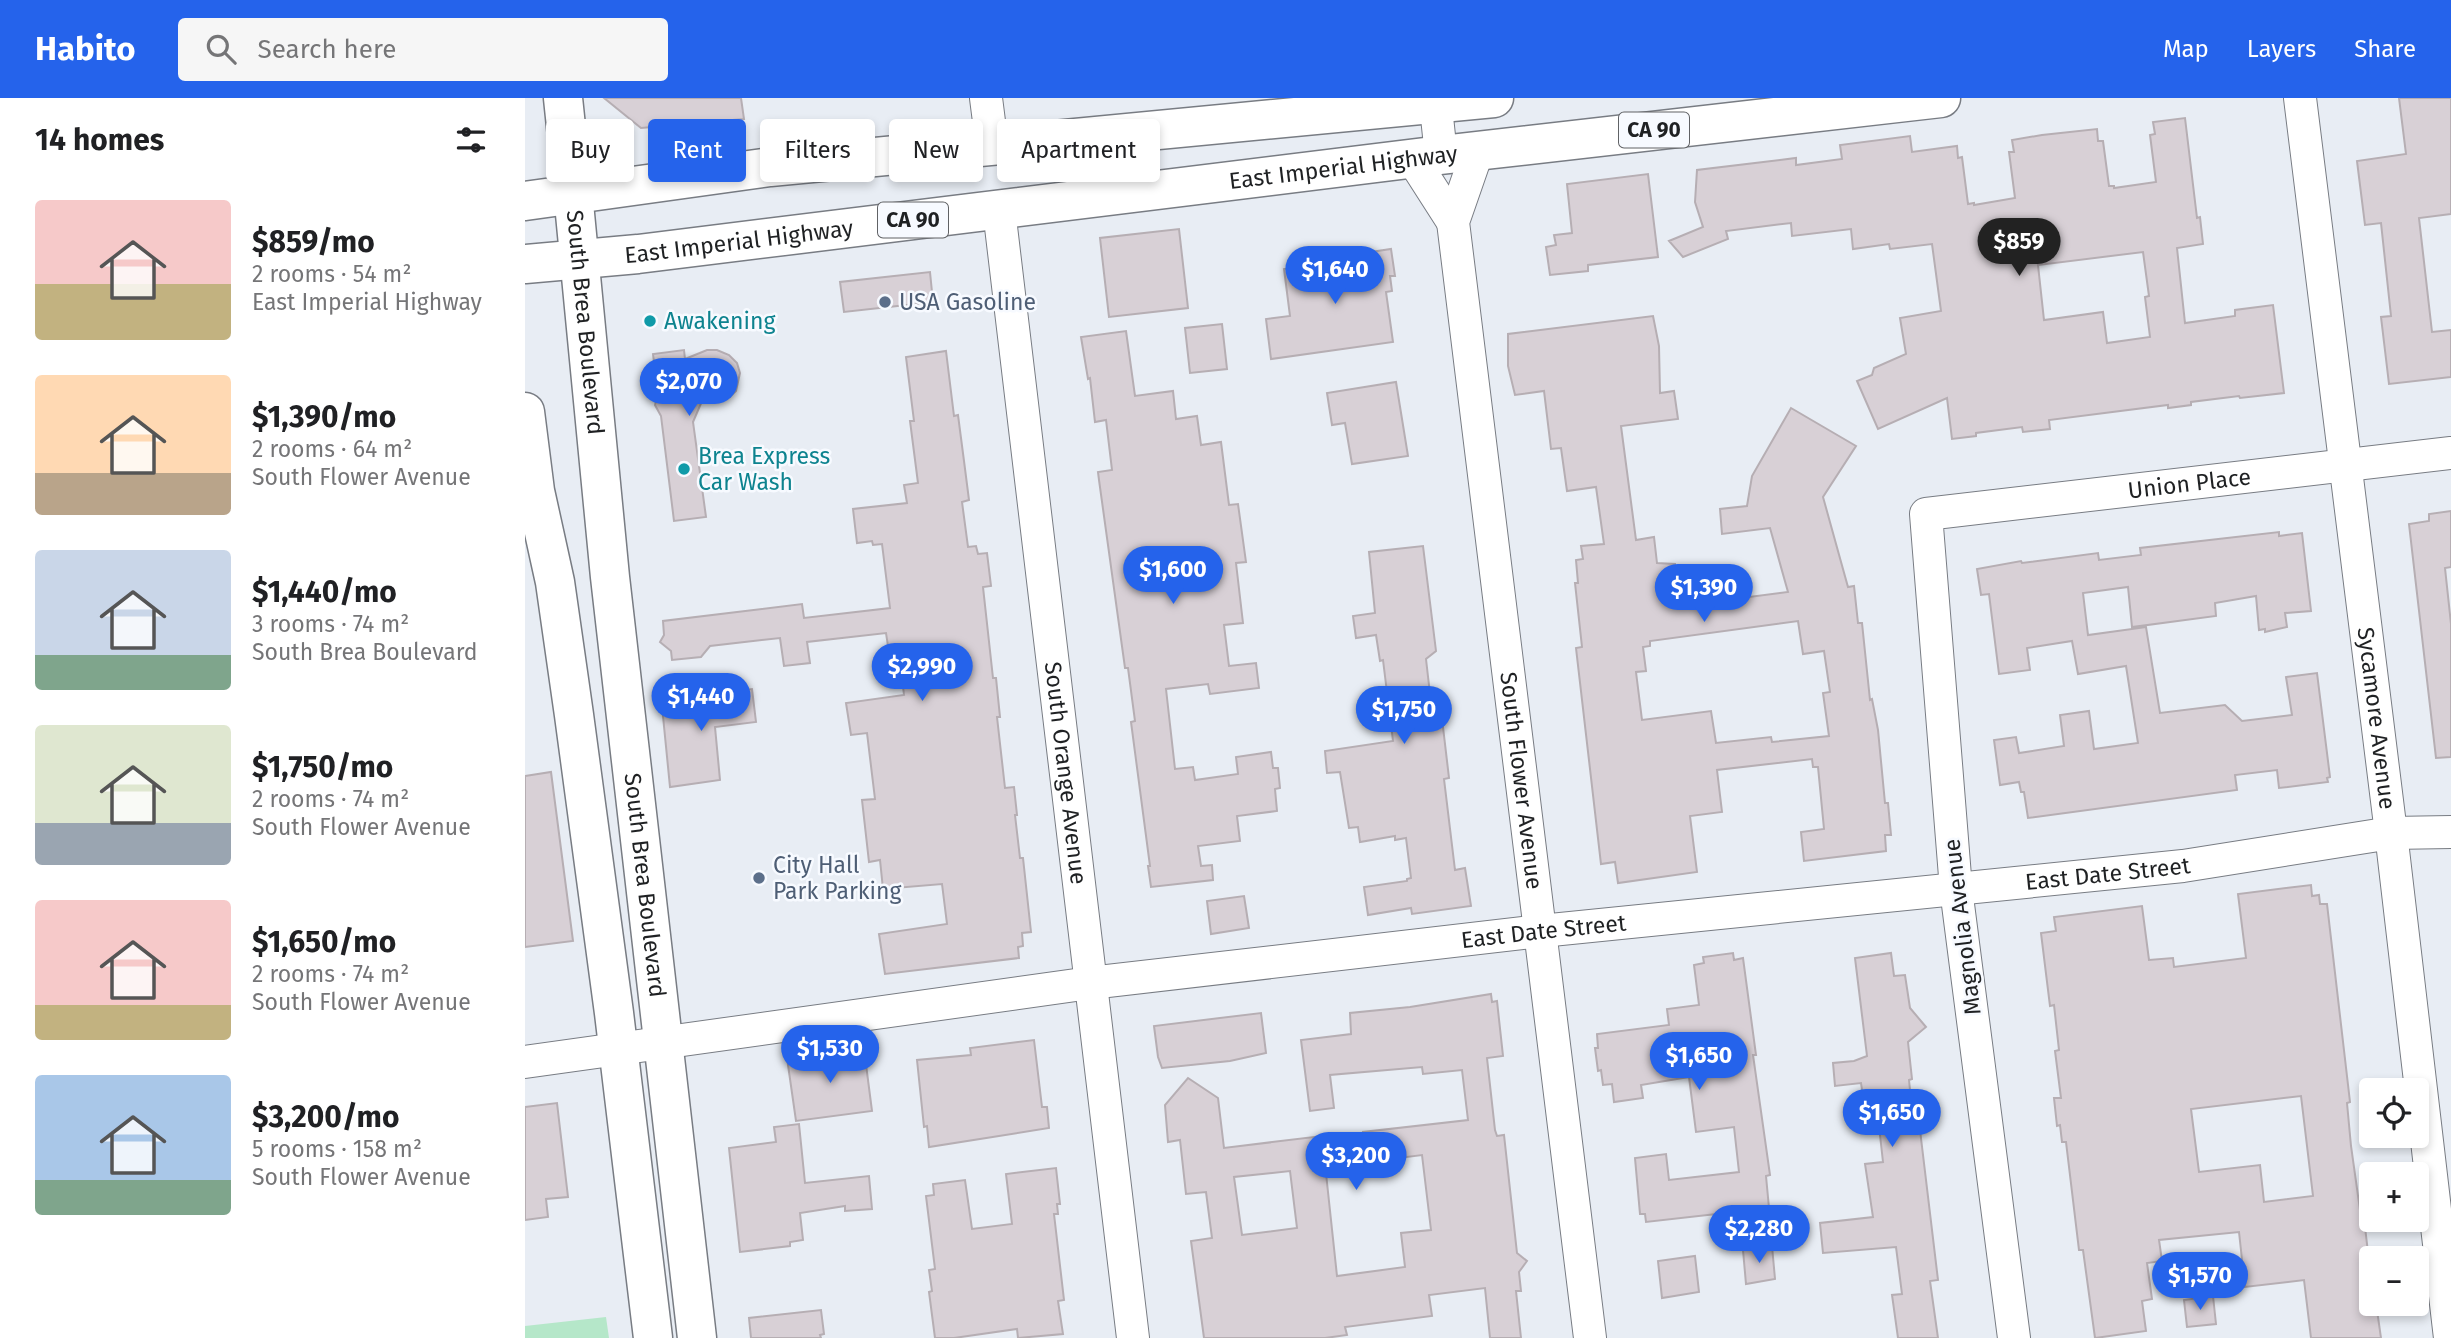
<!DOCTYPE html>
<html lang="en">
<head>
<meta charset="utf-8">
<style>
  body { margin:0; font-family:"Fira Sans",sans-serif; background:#f6f6f6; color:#202124; height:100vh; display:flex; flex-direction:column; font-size:26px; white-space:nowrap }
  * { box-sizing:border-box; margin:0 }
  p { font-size:23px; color:#757577 }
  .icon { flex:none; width:38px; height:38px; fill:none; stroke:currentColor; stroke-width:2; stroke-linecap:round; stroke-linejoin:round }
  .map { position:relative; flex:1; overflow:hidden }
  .drawer { display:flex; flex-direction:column; background:#fff; width:525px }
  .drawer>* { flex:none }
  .banner { position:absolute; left:21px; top:21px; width:665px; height:63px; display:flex; gap:14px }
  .buttons { position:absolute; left:1834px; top:980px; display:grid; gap:14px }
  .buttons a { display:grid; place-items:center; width:70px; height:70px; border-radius:7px; background:#fff; box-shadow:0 4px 10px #0003; font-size:35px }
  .price { position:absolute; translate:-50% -60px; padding:0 16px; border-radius:24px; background:#2563eb; color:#fff; font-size:23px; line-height:46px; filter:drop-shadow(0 2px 4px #0008) }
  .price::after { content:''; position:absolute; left:50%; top:42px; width:21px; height:16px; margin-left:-10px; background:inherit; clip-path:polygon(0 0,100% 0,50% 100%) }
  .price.selected { background:#222; color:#fff }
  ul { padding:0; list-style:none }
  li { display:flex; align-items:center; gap:21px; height:175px; padding:0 35px }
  li span { display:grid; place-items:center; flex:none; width:196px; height:140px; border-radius:7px; color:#555 }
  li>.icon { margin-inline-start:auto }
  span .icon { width:84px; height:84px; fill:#fffc; stroke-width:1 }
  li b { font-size:30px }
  h2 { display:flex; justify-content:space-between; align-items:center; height:84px; padding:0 35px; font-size:30px }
  .pill { padding:0 24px; border-radius:7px; background:#fff; box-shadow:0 4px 10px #0003; font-size:24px; line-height:63px }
  .pill.selected { background:#2563eb; color:#fff }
  header { display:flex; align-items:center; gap:42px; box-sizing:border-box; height:98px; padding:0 35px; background:#2563eb; color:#fff }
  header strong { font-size:33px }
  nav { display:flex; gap:38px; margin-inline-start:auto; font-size:24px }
  .search { width:490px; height:63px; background:#f6f6f6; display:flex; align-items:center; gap:18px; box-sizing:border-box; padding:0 24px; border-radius:7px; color:#757577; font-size:26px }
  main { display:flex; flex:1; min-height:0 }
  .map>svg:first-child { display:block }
  .green { fill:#b5e7c9 }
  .building { fill:#d8d0d6; stroke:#b6aeb3; stroke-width:2; fill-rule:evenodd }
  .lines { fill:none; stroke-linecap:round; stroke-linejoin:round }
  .minor-casing { stroke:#787c83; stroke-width:34 }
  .secondary-casing { stroke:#787c83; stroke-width:41 }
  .primary-casing { stroke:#787c83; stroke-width:41 }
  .minor { stroke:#fff; stroke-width:32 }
  .secondary { stroke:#fff; stroke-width:38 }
  .primary { stroke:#fff; stroke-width:38 }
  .service-dot { fill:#5c6f8a; stroke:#f7faff; stroke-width:2.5 }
  .culture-dot { fill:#0f9aa8; stroke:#f7faff; stroke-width:2.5 }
  .labels { text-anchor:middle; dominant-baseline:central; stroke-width:5; stroke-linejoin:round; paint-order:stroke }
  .shield { fill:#f7faff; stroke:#606265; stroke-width:2 }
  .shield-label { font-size:21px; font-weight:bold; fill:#1f2123 }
  .street-label { font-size:23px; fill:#1f2123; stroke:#f7faff }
  .service-label { font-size:23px; fill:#4e5e75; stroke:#f7faff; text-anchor:start }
  .culture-label { font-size:23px; fill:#0d838f; stroke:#f7faff; text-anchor:start }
</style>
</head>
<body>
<header>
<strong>Habito</strong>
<div class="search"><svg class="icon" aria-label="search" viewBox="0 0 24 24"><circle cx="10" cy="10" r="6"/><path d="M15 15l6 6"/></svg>Search here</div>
<nav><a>Map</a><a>Layers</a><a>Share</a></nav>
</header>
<main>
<section class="drawer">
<h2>14 homes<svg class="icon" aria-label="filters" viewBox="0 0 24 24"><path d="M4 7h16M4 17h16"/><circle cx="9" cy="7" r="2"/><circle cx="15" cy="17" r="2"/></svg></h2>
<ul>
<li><span style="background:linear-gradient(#f6c9c9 60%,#c2b280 0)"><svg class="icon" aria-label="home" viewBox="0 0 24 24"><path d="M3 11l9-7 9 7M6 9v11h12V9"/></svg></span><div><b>$859/mo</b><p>2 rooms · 54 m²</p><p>East Imperial Highway</p></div></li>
<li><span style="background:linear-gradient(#ffd9b3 70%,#b9a48a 0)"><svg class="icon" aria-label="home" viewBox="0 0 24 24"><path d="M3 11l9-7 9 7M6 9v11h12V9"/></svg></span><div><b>$1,390/mo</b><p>2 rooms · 64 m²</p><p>South Flower Avenue</p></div></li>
<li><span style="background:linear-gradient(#c9d6e8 75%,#7fa58c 0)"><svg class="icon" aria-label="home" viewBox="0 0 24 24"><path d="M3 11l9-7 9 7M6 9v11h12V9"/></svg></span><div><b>$1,440/mo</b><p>3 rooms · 74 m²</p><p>South Brea Boulevard</p></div></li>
<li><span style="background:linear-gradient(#dfe7d0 70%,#9aa5b1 0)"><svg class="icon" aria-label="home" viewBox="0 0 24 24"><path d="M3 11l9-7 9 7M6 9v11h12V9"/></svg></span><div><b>$1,750/mo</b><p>2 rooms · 74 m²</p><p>South Flower Avenue</p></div></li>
<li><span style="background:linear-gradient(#f6c9c9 75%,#c2b280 0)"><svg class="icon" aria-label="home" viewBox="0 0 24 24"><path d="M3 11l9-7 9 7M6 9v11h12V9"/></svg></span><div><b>$1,650/mo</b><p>2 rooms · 74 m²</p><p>South Flower Avenue</p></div></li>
<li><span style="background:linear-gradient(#a9c7e8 75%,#7fa58c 0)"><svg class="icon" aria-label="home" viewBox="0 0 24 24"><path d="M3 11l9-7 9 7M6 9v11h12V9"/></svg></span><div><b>$3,200/mo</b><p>5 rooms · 158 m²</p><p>South Flower Avenue</p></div></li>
</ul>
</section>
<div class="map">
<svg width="1926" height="1240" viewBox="0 0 1926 1240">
  <rect width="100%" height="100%" fill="#e8edf4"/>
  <polygon class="green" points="81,1219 84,1240 0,1240 0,1228"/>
  <g class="building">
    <polygon points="79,0 216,0 219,21 116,30"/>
    <polygon points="1874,0 1926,0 1926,116 1894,120 1907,234 1926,232 1926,279 1864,286 1856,219 1866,218 1856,125 1840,127 1832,63 1881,56"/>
    <path d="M1660 20 1672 120 1675 119 1678 146 1652 150 1660 225 1710 218V212L1748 207 1759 295 1715 300 1714 298 1666 304V307L1643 310V307L1524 322 1525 331 1498 334 1497 329 1451 335V338L1427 341 1422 300 1353 331 1332 283 1347 277 1349 270 1381 256 1375 220 1416 213 1407 146 1365 151 1364 146 1328 151 1326 131 1267 138 1266 125 1201 133 1203 141 1158 159 1144 143 1178 129 1170 104 1172 72 1271 60V67L1317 61 1315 47 1385 38 1387 54 1432 48 1433 60 1437 59 1443 106 1449 105V107L1490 100 1484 54H1489L1487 42 1517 37 1572 31 1573 43H1578L1584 88H1589V90L1631 84 1625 37 1630 36 1628 24ZM1618 154 1624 198 1620 199 1625 239 1582 245 1578 214 1519 222 1513 167Z"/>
    <polygon points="1123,76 1133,159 1063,167 1063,173 1025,177 1021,149 1031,147 1029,137 1047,135 1042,86"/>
    <polygon points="654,131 663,210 584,219 575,140"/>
    <polygon points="866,151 870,178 865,178 867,193 861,194 868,244 746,261 741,221 765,218 759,171 817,163 817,160 832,158 832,156"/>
    <polygon points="405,174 408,204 319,214 315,184"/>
    <path d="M1128 218 1134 248 1135 295 1149 293 1153 321 1096 328 1111 442 1129 439 1132 465 1150 466 1155 508 1263 494 1245 430 1197 436 1195 411 1222 408 1227 378 1266 310 1331 348 1298 399 1323 489 1329 488 1333 525H1337L1345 602 1347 601 1353 632 1360 705H1363L1366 737H1360L1361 753 1279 763 1276 734 1299 731 1293 669H1288L1287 661 1192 672 1197 714 1165 718 1172 774 1093 785 1090 764 1076 766 1051 550 1057 549 1050 485H1053L1051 462 1058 461 1056 448 1079 446 1071 389 1042 393 1036 350 1026 351 1019 293 990 297 983 268V236ZM1273 523 1278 556 1299 553 1305 594 1298 595 1304 638 1247 644 1246 639 1191 645 1186 613 1117 622 1111 574 1121 573 1118 549 1125 548V543Z"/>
    <polygon points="697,226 702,271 665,275 660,230"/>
    <polygon points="601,233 610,298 648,293 651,321 672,318 676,347 696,344 704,407 713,406 721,464 711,465 718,525 699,527 704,568 731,565 734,590 685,596 683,586 641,591 650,671 668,669 670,682 713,676 711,659 746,654 748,670 753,670 755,690 750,691 752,713 712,718 715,743 673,748 676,768 687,767 688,782 626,789 623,768 625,768 606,624 610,623 603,570 600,570 574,382 573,374 587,372 581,322 570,324 565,280 563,281 556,239"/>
    <polygon points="159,252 160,261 182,252 192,252 204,257 212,265 215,275 211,293 203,300 193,303 177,303 168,324 181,419 149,423 136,318 130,307 133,296 128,256"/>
    <polygon points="421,253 429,318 433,317 439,363 444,402 437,404 443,449 451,448 453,456 462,455 466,488 458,489 468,580 471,580 475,619 472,619 480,690 489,689 492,717 490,717 495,760 498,760 506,834 497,835 498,848 493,849 494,860 360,876 354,836 422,826 417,786 358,791 355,762 344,764 337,702 350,701 342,635 326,637 321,605 379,597 373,547 363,548 361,535 282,544 285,565 259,568 255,540 185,548 176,559 147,562 146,553 135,544 139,537 138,523 277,506 279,520 365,510 357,446 348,447 347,443 332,445 328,411 382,405 379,387 393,385 385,323 389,323 381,259"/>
    <polygon points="871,284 883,358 827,366 820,325 807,327 802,295"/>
    <polygon points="1926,413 1926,469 1920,470 1926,526 1926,659 1911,660 1884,426 1904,423 1904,416"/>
    <polygon points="1754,434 1754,438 1777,435 1786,513 1760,515 1762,529 1740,534 1740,531 1734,532 1731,498 1690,505 1691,518 1607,529 1603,489 1558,495 1563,537 1621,529 1635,615 1700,607 1717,623 1767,617 1761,579 1792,575 1805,679 1802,680 1803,684 1754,690 1752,672 1710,677 1712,692 1503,720 1499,694 1496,694 1494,684 1475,687 1469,642 1491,639 1494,655 1539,648 1535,617 1564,613 1569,651 1613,645 1601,568 1553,576 1547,543 1502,550 1505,572 1474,576 1464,496 1456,497 1452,471 1496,463 1497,465 1573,455 1574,462 1616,457 1615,450"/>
    <polygon points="898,448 911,553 901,561 905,596 914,595 924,680 919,681 930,772 940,770 946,808 887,816 886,810 843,817 839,789 882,783 882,781 886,780 881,740 870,742 870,738 835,744 833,729 824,730 815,674 802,675 800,653 868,643 858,562 855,563 851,537 831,540 828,518 850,515 844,454"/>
    <polygon points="227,591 231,624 190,629 195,682 145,689 137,608 146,601"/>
    <polygon points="26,674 48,843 0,849 0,678"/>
    <path d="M1786 787 1787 798 1794 797 1795 806H1802L1825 1004 1822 1005 1826 1048 1835 1112H1838L1846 1180V1213L1852 1212 1856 1240H1786L1779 1182 1720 1189 1714 1134 1634 1142 1637 1163 1622 1165 1627 1201 1617 1203 1621 1233 1570 1240 1558 1152H1554L1541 1044H1537L1535 1027 1532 1028 1529 1000H1536L1530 953 1534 952 1529 907 1525 908 1516 835 1531 833 1529 819 1617 808 1624 862 1648 860 1649 869 1721 860 1713 796ZM1776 998 1788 1098 1739 1104 1735 1067 1674 1074 1666 1011Z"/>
    <polygon points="719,798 724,830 686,836 682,803"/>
    <polygon points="1208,855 1209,862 1218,860 1231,957 1228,957 1245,1077 1241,1078 1244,1110 1121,1124 1120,1116 1115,1116 1110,1060 1141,1056 1144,1082 1214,1074 1209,1029 1171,1034 1164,979 1116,987 1118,1000 1089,1004 1087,986 1078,987 1076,972 1073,973 1070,950 1073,950 1072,936 1144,927 1142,911 1174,907 1169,867 1179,865 1178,859"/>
    <polygon points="1366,855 1369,878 1380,877 1385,910 1401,929 1383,944 1387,981 1384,982 1389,1032 1395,1032 1413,1182 1405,1183 1413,1240 1373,1240 1367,1197 1377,1196 1371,1149 1298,1155 1295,1125 1348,1119 1340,1066 1358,1064 1352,1010 1340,1011 1336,985 1310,988 1308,965 1329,963 1342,958 1330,860"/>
    <path d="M966 896 967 904 972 903 978 958 962 960 970 1032 972 1038 979 1037 992 1155 1002 1163 994 1174 996 1193H991L996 1240H965L960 1190 904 1197 907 1218 820 1229 822 1237 800 1240H679L666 1143 687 1140 681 1094 661 1096 655 1042 643 1044 640 1007 663 980 693 1000 699 1050 797 1038 812 1178 880 1169 876 1135 906 1132 897 1057 842 1064 838 1034 943 1022 937 972 898 976 897 969 805 977 809 1010 785 1013 776 942 826 936 825 915 885 909ZM765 1073 772 1130 717 1137 709 1079Z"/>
    <polygon points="736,915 741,955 705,963 637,970 633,959 629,928"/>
    <polygon points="509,942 517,1009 522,1009 524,1030 404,1049 402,1028 399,1029 392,962 446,957 445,950"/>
    <polygon points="339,951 347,1013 271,1023 262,960"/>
    <polygon points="32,1005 43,1099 21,1101 23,1119 0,1122 0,1009"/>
    <polygon points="274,1026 280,1085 344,1078 347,1111 320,1113 320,1108 275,1115 278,1142 265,1144 265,1148 215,1154 204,1050 251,1044 249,1029"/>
    <polygon points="531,1070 535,1106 532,1106 533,1116 529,1116 539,1202 533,1203 538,1236 493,1240 492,1231 429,1240 410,1240 404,1194 407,1193 404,1172 410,1171 401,1098 409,1097 408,1086 440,1082 447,1131 487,1126 481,1076"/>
    <polygon points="1247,1148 1250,1181 1221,1186 1218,1152"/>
    <polygon points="1170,1158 1174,1194 1137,1200 1133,1163"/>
    <polygon points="1688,1198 1691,1226 1662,1229 1659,1202"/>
    <polygon points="296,1212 299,1236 295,1237 296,1240 226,1240 224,1220"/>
  </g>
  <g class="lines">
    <defs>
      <g id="minor">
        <polyline points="461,0 467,47"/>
        <polyline points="910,0 916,57"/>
        <path id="s1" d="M1775 0 1866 735 1925 1240"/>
        <path id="s2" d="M953 52 928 124 1065 1240"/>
        <polyline points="887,60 928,124"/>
        <path id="s3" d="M474 112 608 1240"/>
        <path id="s4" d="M0 964 565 885 1016 833 1658 768 1866 735 1926 734"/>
        <path id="s5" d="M1489 1240 1431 791 1401 416 1926 355"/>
      </g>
      <polyline id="secondary" points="38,0 48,95"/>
      <g id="primary">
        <path id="s6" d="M48 95 85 479 172 1240"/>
        <polyline points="0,103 245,69 969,0"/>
        <path id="s7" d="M0 166 113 156 916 57 1416 0"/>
        <polyline points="0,314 10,393 30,484 49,617 89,915 128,1240"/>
      </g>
    </defs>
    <use href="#minor" class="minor-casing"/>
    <use href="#secondary" class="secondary-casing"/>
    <use href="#primary" class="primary-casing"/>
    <use href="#minor" class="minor"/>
    <use href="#secondary" class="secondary"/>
    <use href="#primary" class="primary"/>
  </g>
  <g class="service-dot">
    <circle cx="360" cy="204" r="7"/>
    <circle cx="234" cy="780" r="7"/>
  </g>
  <g class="culture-dot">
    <circle cx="125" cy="223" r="7"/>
    <circle cx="159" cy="371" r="7"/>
  </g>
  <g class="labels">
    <g class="shield">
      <rect x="1094" y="14.5" width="70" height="35" rx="5"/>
      <rect x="353" y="104.5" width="70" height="35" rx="5"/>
    </g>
    <g class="shield-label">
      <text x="1129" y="32">CA 90</text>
      <text x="388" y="122">CA 90</text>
    </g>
    <g class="street-label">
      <text stroke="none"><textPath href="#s7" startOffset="824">East Imperial Highway</textPath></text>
      <text stroke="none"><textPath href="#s7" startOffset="215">East Imperial Highway</textPath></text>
      <text stroke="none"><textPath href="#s6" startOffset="130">South Brea Boulevard</textPath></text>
      <text stroke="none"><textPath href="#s5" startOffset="1094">Union Place</textPath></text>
      <text stroke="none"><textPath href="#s1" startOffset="625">Sycamore Avenue</textPath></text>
      <text stroke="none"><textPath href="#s3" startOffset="567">South Orange Avenue</textPath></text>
      <text stroke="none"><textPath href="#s2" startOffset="639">South Flower Avenue</textPath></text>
      <text stroke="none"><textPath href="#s4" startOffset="1594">East Date Street</textPath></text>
      <text stroke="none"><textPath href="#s6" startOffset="696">South Brea Boulevard</textPath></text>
      <text transform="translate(1437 829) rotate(-97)">Magnolia Avenue</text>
      <text stroke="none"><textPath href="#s4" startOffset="1027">East Date Street</textPath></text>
    </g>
    <g class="service-label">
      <text x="374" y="204">USA Gasoline</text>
      <text x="248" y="767">City Hall<tspan x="248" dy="26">Park Parking</tspan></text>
    </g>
    <g class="culture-label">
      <text x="139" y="223">Awakening</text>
      <text x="173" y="358">Brea Express<tspan x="173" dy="26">Car Wash</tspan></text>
    </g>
  </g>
</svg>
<div class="buttons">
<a><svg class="icon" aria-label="locate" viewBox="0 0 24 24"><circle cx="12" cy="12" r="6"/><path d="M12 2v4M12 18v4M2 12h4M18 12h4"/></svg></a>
<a>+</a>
<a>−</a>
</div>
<b class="price selected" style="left:1494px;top:180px">$859</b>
<b class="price" style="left:810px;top:208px">$1,640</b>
<b class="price" style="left:164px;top:320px">$2,070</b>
<b class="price" style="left:648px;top:508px">$1,600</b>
<b class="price" style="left:1179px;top:526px">$1,390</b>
<b class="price" style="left:397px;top:605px">$2,990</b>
<b class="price" style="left:176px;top:635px">$1,440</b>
<b class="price" style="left:879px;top:648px">$1,750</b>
<b class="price" style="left:305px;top:987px">$1,530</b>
<b class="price" style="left:1174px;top:994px">$1,650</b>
<b class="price" style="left:1367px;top:1051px">$1,650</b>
<b class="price" style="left:831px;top:1094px">$3,200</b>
<b class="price" style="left:1234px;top:1167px">$2,280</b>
<b class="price" style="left:1675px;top:1214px">$1,570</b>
<div class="banner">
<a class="pill">Buy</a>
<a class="pill selected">Rent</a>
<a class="pill">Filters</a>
<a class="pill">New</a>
<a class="pill">Apartment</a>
</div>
</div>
</main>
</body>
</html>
